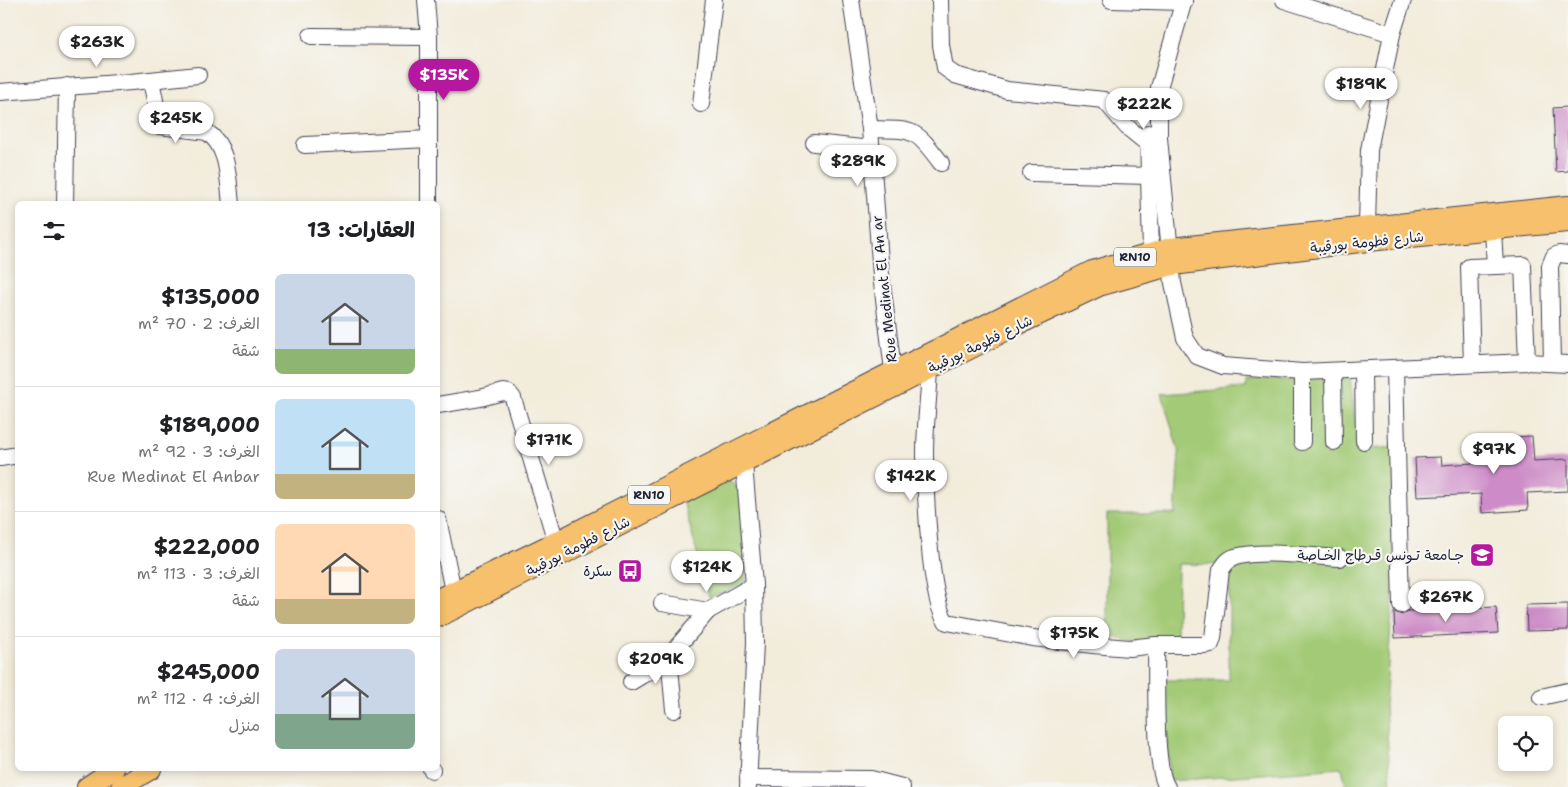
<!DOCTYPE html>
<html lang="ar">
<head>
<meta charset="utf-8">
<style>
  body { margin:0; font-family:"Shantell Sans","Playpen Sans Arabic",sans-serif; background:#f2f2f2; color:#202124; direction:rtl; height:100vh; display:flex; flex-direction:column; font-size:19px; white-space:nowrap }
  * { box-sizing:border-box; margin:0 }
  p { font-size:16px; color:#757577 }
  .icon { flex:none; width:28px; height:28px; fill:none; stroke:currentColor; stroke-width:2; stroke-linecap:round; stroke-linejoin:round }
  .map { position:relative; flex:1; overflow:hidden; direction:ltr }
  .sheet { position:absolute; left:15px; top:201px; width:425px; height:570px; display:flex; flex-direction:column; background:#fff; border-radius:8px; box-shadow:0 2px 8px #0003; direction:rtl }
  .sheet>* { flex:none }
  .fabs { position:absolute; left:1498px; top:716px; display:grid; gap:10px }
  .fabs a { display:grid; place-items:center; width:55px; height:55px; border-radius:8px; background:#fff; box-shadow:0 2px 8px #0003; font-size:25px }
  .price { position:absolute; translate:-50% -42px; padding:0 11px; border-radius:18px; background:#fff; color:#222; font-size:16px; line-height:32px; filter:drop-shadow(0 1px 2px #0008) }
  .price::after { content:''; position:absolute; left:50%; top:30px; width:15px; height:11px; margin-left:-8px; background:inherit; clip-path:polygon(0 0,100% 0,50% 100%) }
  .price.on { background:#b5179e; color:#fff }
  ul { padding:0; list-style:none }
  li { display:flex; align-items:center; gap:15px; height:125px; padding:0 25px }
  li+li { border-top:1px solid #e0e0e0 }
  li span { display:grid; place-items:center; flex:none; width:140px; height:100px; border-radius:8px; color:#555 }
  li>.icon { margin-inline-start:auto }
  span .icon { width:60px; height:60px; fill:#fffc; stroke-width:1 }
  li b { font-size:21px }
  h2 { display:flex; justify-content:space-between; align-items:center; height:60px; padding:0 25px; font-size:21px }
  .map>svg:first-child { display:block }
  .green { fill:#a3ca76; stroke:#627658 }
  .building { fill:#cd8cc7 }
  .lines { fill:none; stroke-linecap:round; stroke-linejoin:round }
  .minor-casing { stroke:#414053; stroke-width:18 }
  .major-casing { stroke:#414053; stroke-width:22 }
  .minor { stroke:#fff; stroke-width:16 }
  .major { stroke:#f7c06c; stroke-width:20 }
  .labels { text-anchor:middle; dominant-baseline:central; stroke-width:4.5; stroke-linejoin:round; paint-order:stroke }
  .shield { fill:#f6f6f2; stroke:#626272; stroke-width:1 }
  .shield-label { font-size:12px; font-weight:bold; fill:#22223b }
  .street-label { font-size:14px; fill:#22223b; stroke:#f6f6f2 }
  .poi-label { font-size:14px; fill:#22223b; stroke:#f6f6f2; text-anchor:end }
</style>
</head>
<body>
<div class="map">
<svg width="1568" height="787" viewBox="0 0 1568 787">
  <rect width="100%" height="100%" fill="#f6f6f2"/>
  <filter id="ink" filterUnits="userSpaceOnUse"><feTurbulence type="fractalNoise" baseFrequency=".02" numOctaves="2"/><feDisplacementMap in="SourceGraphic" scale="10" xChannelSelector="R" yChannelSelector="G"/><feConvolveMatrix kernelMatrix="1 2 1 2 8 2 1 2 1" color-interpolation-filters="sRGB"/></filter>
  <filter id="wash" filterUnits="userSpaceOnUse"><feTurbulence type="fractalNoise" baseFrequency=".0096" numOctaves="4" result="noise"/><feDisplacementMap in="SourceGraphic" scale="20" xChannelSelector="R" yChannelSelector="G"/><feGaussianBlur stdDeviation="1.12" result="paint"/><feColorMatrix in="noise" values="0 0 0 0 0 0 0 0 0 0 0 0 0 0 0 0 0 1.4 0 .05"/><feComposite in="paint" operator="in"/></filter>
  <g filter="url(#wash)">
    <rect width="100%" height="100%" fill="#f2ecdb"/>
    <g class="green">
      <polygon points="1350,377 1359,449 1404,447 1385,706 1391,787 1346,787 1342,768 1170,781 1162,680 1229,680 1229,565 1178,564 1177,637 1148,645 1107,636 1107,514 1175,514 1179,453 1162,394 1246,388 1246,381"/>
      <polygon points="727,479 737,487 742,496 746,584 709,597 683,501"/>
    </g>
    <g id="blocks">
      <g class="building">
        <polygon points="1568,107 1568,171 1556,172 1553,108"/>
        <polygon points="1532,436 1534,461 1568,459 1568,491 1527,493 1528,510 1482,513 1481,494 1417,497 1415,458 1441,457 1442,465 1473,463 1472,439"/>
        <polygon points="1568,604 1568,630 1527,631 1526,605"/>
        <polygon points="1496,607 1498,633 1395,638 1394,612 1402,615 1408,611"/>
      </g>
    </g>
  </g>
  <g filter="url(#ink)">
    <use href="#blocks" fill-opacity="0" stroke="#414053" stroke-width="1"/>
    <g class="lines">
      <defs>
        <g id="minor">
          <polyline points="426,0 429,37 429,204"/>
          <polyline points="851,0 870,129 881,275 893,370"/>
          <polyline points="940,0 941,45 945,68 955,75 1007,90 1104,100 1127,127 1148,144"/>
          <polyline points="1111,0 1184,2"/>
          <polyline points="1184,0 1159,88 1159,138 1173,283 1185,338 1197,356 1223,366 1302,372 1527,362 1523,265 1469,267 1472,364"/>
          <polyline points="1284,0 1392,34"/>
          <polyline points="311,36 429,37"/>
          <path d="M151 80 160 126 207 132C229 147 228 180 231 204"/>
          <polyline points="0,92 131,82 198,75"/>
          <polyline points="701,104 714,0"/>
          <path d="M870 129C914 130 914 127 941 163"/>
          <polyline points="814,143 871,149"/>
          <polyline points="305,145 429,139"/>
          <polyline points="1031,173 1149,176 1148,133"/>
          <polyline points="1149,176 1151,252"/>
          <polyline points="65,204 67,86"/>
          <polyline points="1367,226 1369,150 1392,34 1403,0"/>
          <polyline points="1493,230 1495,266"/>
          <polyline points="1527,362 1568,364"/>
          <polyline points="1552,363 1550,266 1554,256 1559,254 1568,255"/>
          <path d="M930 368C929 396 925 425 925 453 925 482 929 605 947 622L1033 638 1093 645 1129 648 1156 645H1206L1211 644 1213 638 1221 570C1225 564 1228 559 1235 557 1263 549 1311 557 1340 558"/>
          <polyline points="1395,369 1401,605"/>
          <polyline points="1363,370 1364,441"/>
          <polyline points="1333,371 1334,442"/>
          <polyline points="1302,372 1302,442"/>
          <polyline points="438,405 480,398 503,392 509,393 513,398 556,542"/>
          <polyline points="743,452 754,585 755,643 748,787"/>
          <polyline points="0,458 18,455"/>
          <polyline points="438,519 453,591"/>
          <polyline points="662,603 708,611 754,585"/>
          <path d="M1156 645C1157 673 1153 767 1167 787"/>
          <polyline points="669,657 674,710"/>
          <polyline points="631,682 664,662 708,611"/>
          <polyline points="1541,697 1568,691"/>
          <polyline points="431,769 432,770"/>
          <polyline points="748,778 871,779 902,787"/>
        </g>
        <g id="major">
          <polyline points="438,599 556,542 1092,271 1170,248 1568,206"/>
          <polyline points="438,617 1013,327 1099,286 1173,265 1368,241 1568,222"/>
          <polyline points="87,787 114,769"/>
          <polyline points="121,787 151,769"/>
        </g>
      </defs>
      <use href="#minor" class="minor-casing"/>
      <use href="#major" class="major-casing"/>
      <use href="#minor" class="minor"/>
      <use href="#major" class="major"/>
    </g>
  </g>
  <defs>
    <symbol id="university-square" viewBox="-11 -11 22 22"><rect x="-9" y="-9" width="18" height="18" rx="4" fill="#b5179e" stroke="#f6f6f2"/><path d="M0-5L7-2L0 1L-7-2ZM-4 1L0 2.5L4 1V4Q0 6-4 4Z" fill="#fff"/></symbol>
    <symbol id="bus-square" viewBox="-11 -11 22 22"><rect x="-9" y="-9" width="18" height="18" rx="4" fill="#b5179e" stroke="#f6f6f2"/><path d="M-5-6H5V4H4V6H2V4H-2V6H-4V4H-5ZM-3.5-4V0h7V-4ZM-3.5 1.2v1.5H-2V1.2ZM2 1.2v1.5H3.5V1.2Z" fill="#fff"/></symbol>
  </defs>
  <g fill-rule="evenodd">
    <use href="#university-square" x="1468" y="541" width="28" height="28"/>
    <use href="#bus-square" x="616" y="557" width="28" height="28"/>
  </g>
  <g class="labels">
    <g class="shield">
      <rect x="1114" y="247.5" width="42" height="19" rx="4"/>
      <rect x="628" y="485.5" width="42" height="19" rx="4"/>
    </g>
    <g class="shield-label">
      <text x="1135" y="257">RN10</text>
      <text x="649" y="495">RN10</text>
    </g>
    <g class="street-label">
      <text transform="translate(1367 242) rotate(-6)">شارع فطومة بورقيبة</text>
      <text transform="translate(884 289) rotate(-96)">Rue Medinat El An ar</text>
      <text transform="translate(980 344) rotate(-26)">شارع فطومة بورقيبة</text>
      <text transform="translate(578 546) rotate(-27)">شارع فطومة بورقيبة</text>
    </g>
    <g class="poi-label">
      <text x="1464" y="555">جـامعة تـونس قـرطاج الخـاصة</text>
      <text x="612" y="571">سكرة</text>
    </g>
  </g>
</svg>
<div class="fabs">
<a><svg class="icon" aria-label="locate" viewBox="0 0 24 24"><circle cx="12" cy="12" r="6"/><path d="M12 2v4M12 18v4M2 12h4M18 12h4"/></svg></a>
</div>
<b class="price" style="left:97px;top:68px">$263K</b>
<b class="price on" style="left:444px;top:101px">$135K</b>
<b class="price" style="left:1361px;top:110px">$189K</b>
<b class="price" style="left:1144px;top:130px">$222K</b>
<b class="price" style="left:176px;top:144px">$245K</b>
<b class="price" style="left:858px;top:187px">$289K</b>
<b class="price" style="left:549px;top:466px">$171K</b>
<b class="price" style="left:1494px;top:475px">$97K</b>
<b class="price" style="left:911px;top:502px">$142K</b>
<b class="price" style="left:707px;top:593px">$124K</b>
<b class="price" style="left:1446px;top:623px">$267K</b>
<b class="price" style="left:1074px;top:659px">$175K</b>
<b class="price" style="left:656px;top:685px">$209K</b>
<section class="sheet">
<h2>العقارات: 13<svg class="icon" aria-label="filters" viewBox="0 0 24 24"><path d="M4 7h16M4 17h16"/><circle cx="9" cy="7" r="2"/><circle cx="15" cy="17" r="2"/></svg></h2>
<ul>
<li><span style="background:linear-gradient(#c9d6e8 75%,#8fb573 0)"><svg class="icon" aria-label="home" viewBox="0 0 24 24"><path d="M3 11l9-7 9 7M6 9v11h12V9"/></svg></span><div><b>$135,000</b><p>الغرف: 2 · 70 m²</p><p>شقة</p></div></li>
<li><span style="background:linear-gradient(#bfe0f5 75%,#c2b280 0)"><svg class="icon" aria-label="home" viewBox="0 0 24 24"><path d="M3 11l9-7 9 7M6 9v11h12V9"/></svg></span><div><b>$189,000</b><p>الغرف: 3 · 92 m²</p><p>Rue Medinat El Anbar</p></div></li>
<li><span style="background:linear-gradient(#ffd9b3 75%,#c2b280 0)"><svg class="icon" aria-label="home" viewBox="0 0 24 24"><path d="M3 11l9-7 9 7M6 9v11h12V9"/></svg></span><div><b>$222,000</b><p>الغرف: 3 · 113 m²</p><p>شقة</p></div></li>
<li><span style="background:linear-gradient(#c9d6e8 65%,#7fa58c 0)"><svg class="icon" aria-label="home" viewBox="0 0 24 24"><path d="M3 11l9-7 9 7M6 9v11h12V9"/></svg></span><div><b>$245,000</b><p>الغرف: 4 · 112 m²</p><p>منزل</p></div></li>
</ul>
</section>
</div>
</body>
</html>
